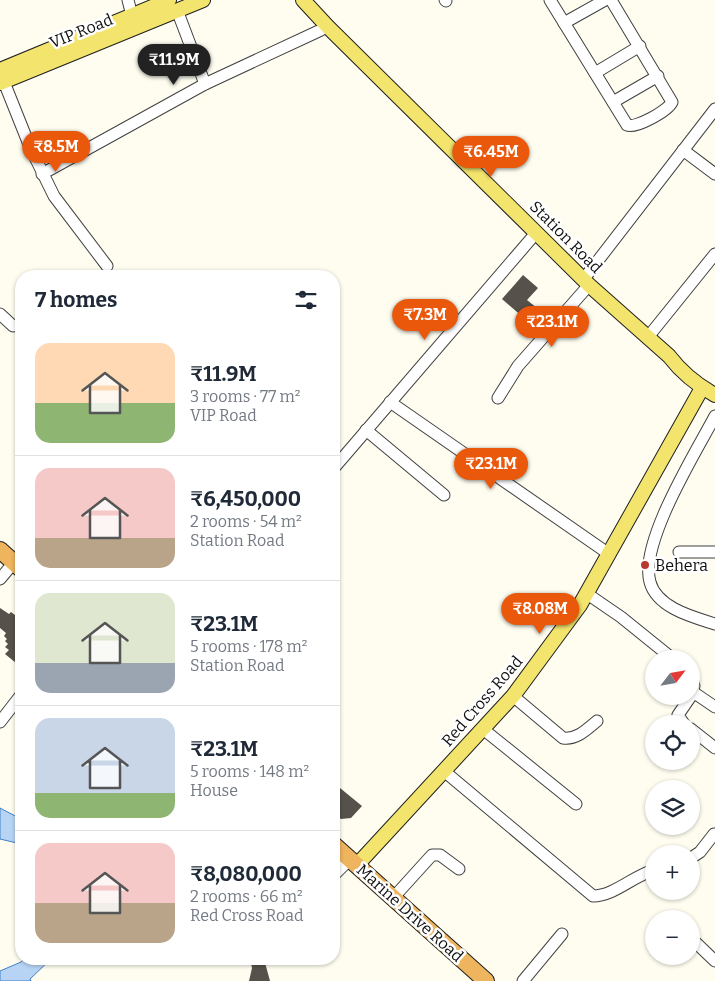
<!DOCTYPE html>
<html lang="en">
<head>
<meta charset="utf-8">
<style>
  body { margin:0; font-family:Bitter,serif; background:#f6f6f7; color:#1f2937; height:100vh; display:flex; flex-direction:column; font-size:19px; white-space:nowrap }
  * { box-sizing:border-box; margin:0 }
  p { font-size:16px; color:#747a83 }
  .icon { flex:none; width:28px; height:28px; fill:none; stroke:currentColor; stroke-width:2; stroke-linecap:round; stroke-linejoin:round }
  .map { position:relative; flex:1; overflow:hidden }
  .sheet { position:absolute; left:15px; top:270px; width:325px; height:695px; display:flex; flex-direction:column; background:#fff; border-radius:20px; box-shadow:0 1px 4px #0004 }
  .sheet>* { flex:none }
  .needle { width:32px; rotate:59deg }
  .tools { position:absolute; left:645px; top:650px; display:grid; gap:10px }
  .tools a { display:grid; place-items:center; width:55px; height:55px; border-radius:50%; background:#fff; box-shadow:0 1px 4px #0004; font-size:25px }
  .price { position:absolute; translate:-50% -42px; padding:0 11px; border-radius:18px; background:#ea580c; color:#fff; font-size:16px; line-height:32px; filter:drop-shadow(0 1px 2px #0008) }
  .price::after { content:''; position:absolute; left:50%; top:30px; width:15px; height:11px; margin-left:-8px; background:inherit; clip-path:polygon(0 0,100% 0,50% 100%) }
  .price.active { background:#222; color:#fff }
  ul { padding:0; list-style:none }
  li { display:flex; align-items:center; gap:15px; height:125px; padding:0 20px }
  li+li { border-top:1px solid #e0e1e3 }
  li span { display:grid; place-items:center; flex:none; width:140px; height:100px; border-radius:15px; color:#555 }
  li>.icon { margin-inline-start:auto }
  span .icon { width:60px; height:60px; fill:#fffc; stroke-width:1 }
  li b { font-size:21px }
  h2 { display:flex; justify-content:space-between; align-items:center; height:60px; padding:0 20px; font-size:21px }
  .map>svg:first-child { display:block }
  .water { fill:#b7d4f4; stroke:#417fc7 }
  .building { fill:#56514b }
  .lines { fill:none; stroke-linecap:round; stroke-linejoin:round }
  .minor-casing { stroke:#414141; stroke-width:13 }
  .major-casing { stroke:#1f1f1f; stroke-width:16 }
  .highway-casing { stroke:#1f1f1f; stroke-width:18 }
  .minor { stroke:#fff; stroke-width:11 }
  .major { stroke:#f2e46c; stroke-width:14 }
  .highway { stroke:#eeb45e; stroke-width:16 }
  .poi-dot { fill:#b8392c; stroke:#fff; stroke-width:2 }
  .labels { text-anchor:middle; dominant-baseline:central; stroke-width:5; stroke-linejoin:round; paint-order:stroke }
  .street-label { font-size:16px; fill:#0e0e0e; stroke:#fff }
  .poi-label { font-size:16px; fill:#0e0e0e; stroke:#fff; text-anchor:start }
</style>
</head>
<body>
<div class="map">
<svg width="715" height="981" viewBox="0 0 715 981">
  <rect width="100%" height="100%" fill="#fefdf0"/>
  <g class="water">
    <polygon points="0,808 21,819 21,844 0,839"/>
    <polygon points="24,959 51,959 30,979 31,981 0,981 0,971 21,962"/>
  </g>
  <g class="building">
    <polygon points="523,275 538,288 527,300 542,312 531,324 502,299"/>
    <polygon points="0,608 9,614 11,612 19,618 17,621 21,626 21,657 16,663 5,654 9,650 5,647 8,644 5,641 7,639 4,636 6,633 0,628"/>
    <polygon points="334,777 340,788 362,806 351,818 341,819 334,813"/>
    <polygon points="250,959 264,959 270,981 249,981 252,968"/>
  </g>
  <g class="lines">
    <defs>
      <g id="minor">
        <polyline points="128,0 132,16"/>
        <polyline points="445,0 446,1"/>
        <path d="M550 0 627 125C635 129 668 111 672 102L611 0"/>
        <polyline points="177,10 205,84"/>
        <polyline points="564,23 605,0"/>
        <polyline points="595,73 640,46"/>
        <polyline points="4,82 30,147 54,196 107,266"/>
        <polyline points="613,102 658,76"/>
        <polyline points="683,150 715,174"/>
        <polyline points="42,174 205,84 321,30"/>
        <polyline points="583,280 715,109"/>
        <polyline points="0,314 13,326"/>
        <polyline points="648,337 715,254"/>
        <polyline points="498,398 518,366 589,285"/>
        <polyline points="390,402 609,554"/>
        <path d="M715 416C696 452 639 543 650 582 657 608 693 617 715 624"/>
        <polyline points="366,430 444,495"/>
        <polyline points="334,468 536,233"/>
        <polyline points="679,552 715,552"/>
        <polyline points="0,579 21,554"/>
        <polyline points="586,593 621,617 673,659"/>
        <polyline points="691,674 694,686 691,696"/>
        <polyline points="693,692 715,707"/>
        <path d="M513 696 563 738C577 740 587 729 597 721"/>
        <polyline points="0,722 21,695"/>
        <polyline points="684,724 678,715 691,696"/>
        <polyline points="483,729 576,804"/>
        <polyline points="691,729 715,748"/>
        <path d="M444 771 593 896C614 896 633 876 654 870"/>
        <polyline points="691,858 700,852 714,834"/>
        <polyline points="334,875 350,859"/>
        <polyline points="393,898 432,855 440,855 459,869"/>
        <polyline points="692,939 715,961"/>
        <polyline points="523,981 562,934"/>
      </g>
      <g id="major">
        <path d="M303 0 328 27 589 285 669 356C682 373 697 385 715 395"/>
        <polyline points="0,70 169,0"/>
        <polyline points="0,83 203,0"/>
        <polyline points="357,865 513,696 580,605 702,388"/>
      </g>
      <g id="highway">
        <polyline points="0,550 21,569"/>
        <polyline points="334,845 486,981"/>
      </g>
    </defs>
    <use href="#minor" class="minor-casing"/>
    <use href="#major" class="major-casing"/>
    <use href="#highway" class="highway-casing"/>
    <use href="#minor" class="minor"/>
    <use href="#major" class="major"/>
    <use href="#highway" class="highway"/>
  </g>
  <circle class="poi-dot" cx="645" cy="565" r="5"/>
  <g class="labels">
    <g class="street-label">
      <text transform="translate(81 31) rotate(-22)">VIP Road</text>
      <text transform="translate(566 237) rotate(45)">Station Road</text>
      <text transform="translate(482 701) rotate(-49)">Red Cross Road</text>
      <text transform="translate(410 913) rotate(42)">Marine Drive Road</text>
    </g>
    <g class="poi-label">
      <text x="655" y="565">Behera</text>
    </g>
  </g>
</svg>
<div class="tools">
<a><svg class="needle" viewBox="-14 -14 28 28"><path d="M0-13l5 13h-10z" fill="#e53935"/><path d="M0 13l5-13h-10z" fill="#747a83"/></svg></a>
<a><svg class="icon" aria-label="locate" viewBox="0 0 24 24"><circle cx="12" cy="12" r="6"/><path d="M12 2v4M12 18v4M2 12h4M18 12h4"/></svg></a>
<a><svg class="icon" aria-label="layers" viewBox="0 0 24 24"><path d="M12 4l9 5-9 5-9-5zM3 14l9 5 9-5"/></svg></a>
<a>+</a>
<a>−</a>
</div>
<b class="price active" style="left:174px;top:86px">₹11.9M</b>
<b class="price" style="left:56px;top:173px">₹8.5M</b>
<b class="price" style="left:491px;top:178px">₹6.45M</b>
<b class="price" style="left:425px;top:341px">₹7.3M</b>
<b class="price" style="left:552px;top:348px">₹23.1M</b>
<b class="price" style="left:491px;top:490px">₹23.1M</b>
<b class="price" style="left:540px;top:635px">₹8.08M</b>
<section class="sheet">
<h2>7 homes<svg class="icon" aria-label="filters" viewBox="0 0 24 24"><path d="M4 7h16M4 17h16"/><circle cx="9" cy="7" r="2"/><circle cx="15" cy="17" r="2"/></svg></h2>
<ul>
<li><span style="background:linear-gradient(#ffd9b3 60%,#8fb573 0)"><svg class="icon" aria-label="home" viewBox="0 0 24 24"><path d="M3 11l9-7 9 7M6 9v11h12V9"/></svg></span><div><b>₹11.9M</b><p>3 rooms · 77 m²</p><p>VIP Road</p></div></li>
<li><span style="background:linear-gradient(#f6c9c9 70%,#b9a48a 0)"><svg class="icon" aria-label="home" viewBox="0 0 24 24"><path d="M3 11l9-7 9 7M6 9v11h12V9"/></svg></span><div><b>₹6,450,000</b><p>2 rooms · 54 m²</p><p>Station Road</p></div></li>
<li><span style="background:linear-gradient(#dfe7d0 70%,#9aa5b1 0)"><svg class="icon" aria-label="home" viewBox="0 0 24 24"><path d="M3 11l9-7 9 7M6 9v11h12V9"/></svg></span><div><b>₹23.1M</b><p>5 rooms · 178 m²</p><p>Station Road</p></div></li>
<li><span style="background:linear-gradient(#c9d6e8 75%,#8fb573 0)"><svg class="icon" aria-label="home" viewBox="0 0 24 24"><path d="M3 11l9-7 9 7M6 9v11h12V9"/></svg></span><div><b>₹23.1M</b><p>5 rooms · 148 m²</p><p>House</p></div></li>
<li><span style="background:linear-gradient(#f6c9c9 60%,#b9a48a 0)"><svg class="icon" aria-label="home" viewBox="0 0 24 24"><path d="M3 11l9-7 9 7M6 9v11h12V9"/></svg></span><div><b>₹8,080,000</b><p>2 rooms · 66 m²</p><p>Red Cross Road</p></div></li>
</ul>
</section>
</div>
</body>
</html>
